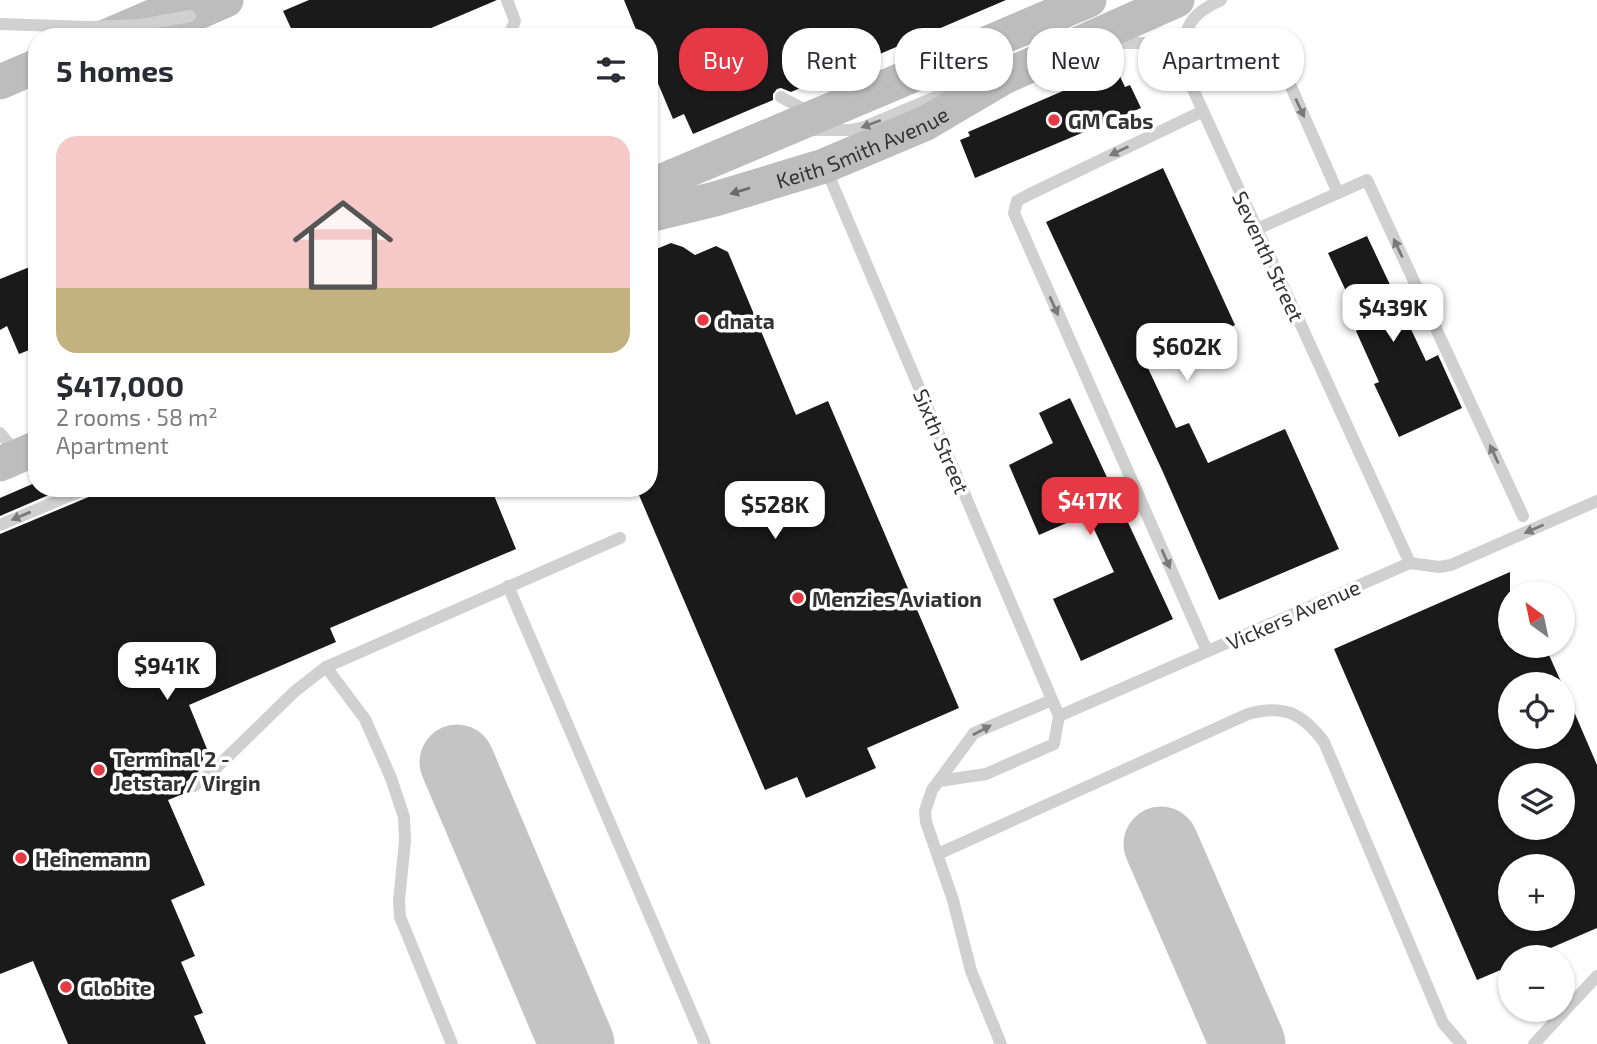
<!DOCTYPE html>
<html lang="en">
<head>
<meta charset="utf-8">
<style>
  body { margin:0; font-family:"Exo 2",sans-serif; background:#f7f7f7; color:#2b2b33; height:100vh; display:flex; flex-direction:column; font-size:26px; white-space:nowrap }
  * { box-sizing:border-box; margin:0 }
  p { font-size:23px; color:#7c7c81 }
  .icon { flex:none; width:38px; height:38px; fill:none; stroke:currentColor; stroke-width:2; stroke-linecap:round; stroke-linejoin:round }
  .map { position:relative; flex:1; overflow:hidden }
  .drawer { position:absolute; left:28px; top:28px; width:630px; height:469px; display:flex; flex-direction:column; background:#fff; border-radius:28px; box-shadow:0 2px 5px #0004 }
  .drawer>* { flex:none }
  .top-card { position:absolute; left:679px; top:28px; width:665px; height:63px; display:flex; gap:14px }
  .needle { width:46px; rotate:327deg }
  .controls { position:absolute; left:1498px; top:581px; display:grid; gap:14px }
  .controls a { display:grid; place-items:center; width:77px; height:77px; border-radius:50%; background:#fff; box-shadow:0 2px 5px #0004; font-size:35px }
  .price { position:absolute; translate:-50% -60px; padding:0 16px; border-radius:14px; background:#fff; color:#222; font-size:23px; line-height:46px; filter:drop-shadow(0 2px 4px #0008) }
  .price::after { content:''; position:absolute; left:50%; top:42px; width:21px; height:16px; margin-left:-10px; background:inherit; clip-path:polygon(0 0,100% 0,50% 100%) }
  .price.active { background:#e63946; color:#fff }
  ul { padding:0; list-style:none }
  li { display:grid; align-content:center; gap:14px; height:371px; padding:0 28px }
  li+li { border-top:2px solid #e1e1e2 }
  li span { display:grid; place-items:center; height:217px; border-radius:21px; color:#555 }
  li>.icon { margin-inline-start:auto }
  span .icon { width:126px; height:126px; fill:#fffc; stroke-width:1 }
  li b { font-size:30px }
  h2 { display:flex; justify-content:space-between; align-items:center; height:84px; padding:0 28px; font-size:30px }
  .pill { padding:0 24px; border-radius:28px; background:#fff; box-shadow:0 2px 5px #0004; font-size:24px; line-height:63px }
  .pill.active { background:#e63946; color:#fff }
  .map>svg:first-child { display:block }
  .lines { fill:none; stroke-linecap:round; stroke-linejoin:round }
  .taxiway { stroke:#c4c4c4; stroke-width:75 }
  .building { fill:#1a1a1a; fill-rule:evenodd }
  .lane { stroke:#d0d0d0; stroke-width:12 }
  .secondary { stroke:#bdbdbd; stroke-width:35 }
  .lane-bridge { stroke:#d0d0d0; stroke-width:12 }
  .secondary-bridge { stroke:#bdbdbd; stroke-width:35 }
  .oneway { fill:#7a7a7a }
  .oneway2 { fill:#6a6a6a }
  .poi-dot { fill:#e63946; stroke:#fff; stroke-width:2.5 }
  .labels { text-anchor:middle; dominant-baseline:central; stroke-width:7; stroke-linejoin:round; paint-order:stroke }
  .poi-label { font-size:21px; font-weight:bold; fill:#333; stroke:#fff; text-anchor:start }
  .street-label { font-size:21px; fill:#333; stroke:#fff }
</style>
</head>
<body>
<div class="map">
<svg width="1597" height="1044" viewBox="0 0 1597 1044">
  <rect width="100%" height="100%" fill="#fff"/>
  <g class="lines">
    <g class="taxiway">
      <polyline points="457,762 577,1044"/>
      <polyline points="1161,844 1248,1044"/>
    </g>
  </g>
  <g class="building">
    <polygon points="309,0 497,0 410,37 295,37 283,11"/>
    <polygon points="624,0 1006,0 791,92 781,88 777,89 773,94 773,100 693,134 684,114 673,119 649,62 649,37 639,37"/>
    <polygon points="1116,68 1125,87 1130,85 1141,108 975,178 960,140 970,136 968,132"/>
    <polygon points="1163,168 1235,325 1147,366 1176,428 1189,423 1208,463 1285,429 1339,549 1219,600 1162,470 1046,222"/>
    <polygon points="1367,236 1426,361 1438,355 1462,408 1399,437 1374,384 1379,382 1356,331 1363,327 1328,253"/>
    <polygon points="671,243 683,247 695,255 716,246 728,252 796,415 828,401 959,708 867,748 876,768 806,798 797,777 765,790 636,488 649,488 649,252"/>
    <polygon points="37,264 37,347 19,354 7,326 0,330 0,279"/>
    <polygon points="1070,398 1173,619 1081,661 1053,599 1114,572 1087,514 1039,535 1009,465 1053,443 1039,413"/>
    <polygon points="37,482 37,488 65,488 0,516 0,498"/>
    <polygon points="97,488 491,488 516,549 330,628 336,642 189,705 207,749 198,772 186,782 188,792 168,800 205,885 171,900 195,956 181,962 203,1013 194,1016 206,1044 68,1044 33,961 0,974 0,534 91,496"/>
    <path d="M1510 572V646H1545L1562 684H1510V737H1563V686L1597 765V928L1530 957H1510V966L1477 980 1334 649ZM1510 775H1563V828H1510ZM1510 866H1563V919H1510Z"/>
  </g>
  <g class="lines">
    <g class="lane">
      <polyline points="504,37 510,33 515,21 507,0"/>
      <polyline points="1111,43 1149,43 1181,63 1410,563"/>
      <path d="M1181 63C1186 28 1186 16 1221 0"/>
      <polyline points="781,97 809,112"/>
      <polyline points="1203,111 1030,194 1017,201 1014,213 1207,651"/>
      <polyline points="811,130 851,130 864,127 950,91"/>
      <polyline points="826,169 1059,716"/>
      <polyline points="1338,193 1367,180 1523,516"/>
      <polyline points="1257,229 1338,193 1273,46"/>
      <polyline points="0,433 16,452"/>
      <polyline points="0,525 88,488"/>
      <polyline points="508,586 705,1044"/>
      <polyline points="326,667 365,719 391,778 404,817 405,841 399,901 400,917 452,1044"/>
      <polyline points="1059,716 1410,563 1439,567 1451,565 1597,501"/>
      <polyline points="939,781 986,774 1054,744 1059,716"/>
      <polyline points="194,786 212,772 294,692 326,667 620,538"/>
      <path d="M938 854 1248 714C1284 704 1302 713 1324 742L1443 1023 1461 1044"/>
      <polyline points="1001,1044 971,971 953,900 926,822 925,811 932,790 974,733 1052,700"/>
      <polyline points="1534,1044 1597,976"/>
    </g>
    <g class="secondary">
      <polyline points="171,24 226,0"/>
      <polyline points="105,37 191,0"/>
      <polyline points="0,82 37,66"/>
      <polyline points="885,87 1089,0"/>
      <polyline points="649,187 674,176"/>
      <path id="s1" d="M649 215 715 199 824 166 926 123 1004 77 1177 0"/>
    </g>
    <polyline class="lane-bridge" points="0,24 90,27 141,25 190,16"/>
    <g class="secondary-bridge">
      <polyline points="674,176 885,87"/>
      <polyline points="0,464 37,448"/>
    </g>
  </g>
  <defs><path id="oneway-solid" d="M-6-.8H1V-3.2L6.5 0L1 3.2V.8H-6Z" transform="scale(1.75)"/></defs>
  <g class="oneway">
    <use href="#oneway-solid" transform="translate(1300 108) rotate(65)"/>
    <use href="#oneway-solid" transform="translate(871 124) rotate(159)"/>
    <use href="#oneway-solid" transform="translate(1119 151) rotate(154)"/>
    <use href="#oneway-solid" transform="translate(1398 248) rotate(-115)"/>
    <use href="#oneway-solid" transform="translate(1054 306) rotate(66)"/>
    <use href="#oneway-solid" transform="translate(1494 454) rotate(-115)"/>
    <use href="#oneway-solid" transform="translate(21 516) rotate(157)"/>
    <use href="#oneway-solid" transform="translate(1534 529) rotate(156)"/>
    <use href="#oneway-solid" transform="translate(1166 559) rotate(66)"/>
    <use href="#oneway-solid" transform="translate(982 730) rotate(-28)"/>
  </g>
  <use class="oneway2" href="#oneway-solid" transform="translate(740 191) rotate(163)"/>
  <g class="poi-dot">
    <circle cx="1054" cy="120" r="7"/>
    <circle cx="703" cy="320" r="7"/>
    <circle cx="798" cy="598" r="7"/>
    <circle cx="99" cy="770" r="7"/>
    <circle cx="21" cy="858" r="7"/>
    <circle cx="66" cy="987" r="7"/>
  </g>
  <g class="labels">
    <g class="poi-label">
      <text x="1068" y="120">GM Cabs</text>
      <text x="717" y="320">dnata</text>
      <text x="812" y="598">Menzies Aviation</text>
      <text x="113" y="758">Terminal 2 -<tspan x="113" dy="24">Jetstar / Virgin</tspan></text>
      <text x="35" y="858">Heinemann</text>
      <text x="80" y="987">Globite</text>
    </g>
    <g class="street-label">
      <text stroke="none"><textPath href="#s1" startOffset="224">Keith Smith Avenue</textPath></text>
      <text transform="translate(1269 256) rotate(65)">Seventh Street</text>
      <text transform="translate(942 441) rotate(67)">Sixth Street</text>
      <text transform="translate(1293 614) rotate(-24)">Vickers Avenue</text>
    </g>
  </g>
</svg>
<div class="controls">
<a><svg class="needle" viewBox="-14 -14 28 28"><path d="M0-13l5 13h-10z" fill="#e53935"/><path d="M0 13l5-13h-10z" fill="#7c7c81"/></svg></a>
<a><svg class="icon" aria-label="locate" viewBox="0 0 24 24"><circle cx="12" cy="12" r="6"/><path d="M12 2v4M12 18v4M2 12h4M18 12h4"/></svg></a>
<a><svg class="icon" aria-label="layers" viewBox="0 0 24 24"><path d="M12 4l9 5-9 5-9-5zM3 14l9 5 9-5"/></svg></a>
<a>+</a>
<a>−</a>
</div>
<b class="price" style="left:1393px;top:344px">$439K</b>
<b class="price" style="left:1187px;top:383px">$602K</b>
<b class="price active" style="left:1090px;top:537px">$417K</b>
<b class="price" style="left:775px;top:541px">$528K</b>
<b class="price" style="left:167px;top:702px">$941K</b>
<div class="top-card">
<a class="pill active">Buy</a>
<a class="pill">Rent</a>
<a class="pill">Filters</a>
<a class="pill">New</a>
<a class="pill">Apartment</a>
</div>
<section class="drawer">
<h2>5 homes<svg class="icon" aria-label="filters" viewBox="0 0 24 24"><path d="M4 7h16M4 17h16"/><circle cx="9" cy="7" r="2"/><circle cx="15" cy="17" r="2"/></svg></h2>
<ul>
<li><span style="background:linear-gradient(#f6c9c9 70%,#c2b280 0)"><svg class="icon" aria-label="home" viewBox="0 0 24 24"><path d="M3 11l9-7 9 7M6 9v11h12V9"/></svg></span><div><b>$417,000</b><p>2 rooms · 58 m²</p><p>Apartment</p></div></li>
</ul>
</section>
</div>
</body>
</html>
